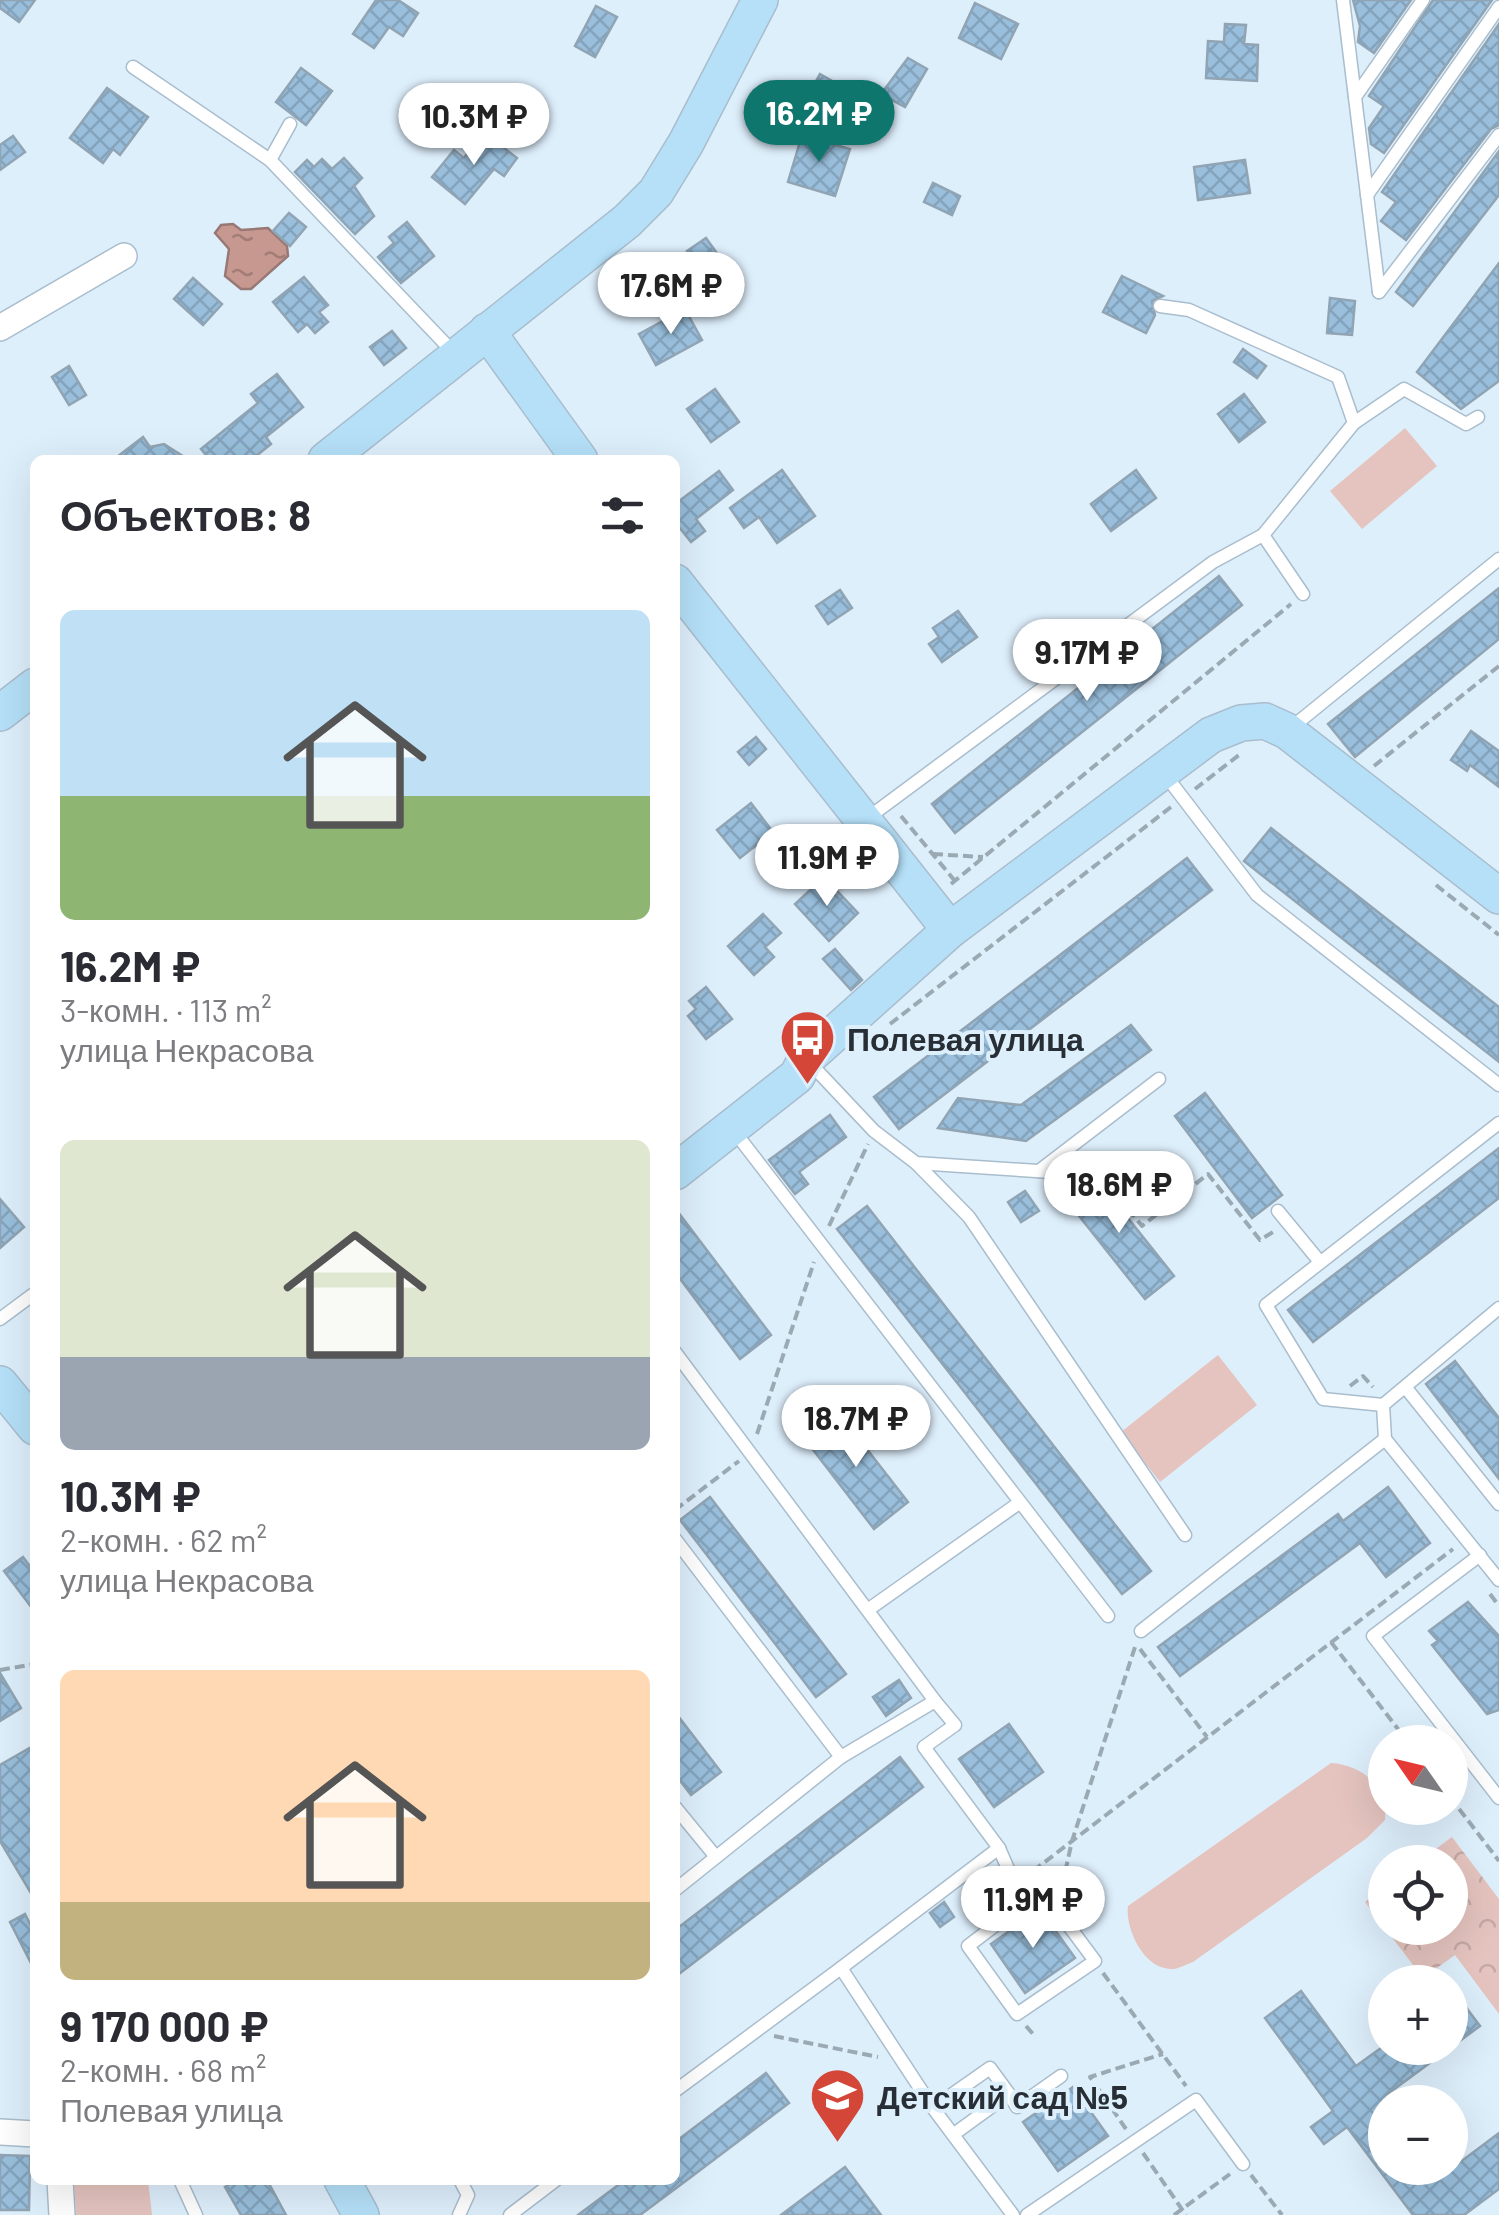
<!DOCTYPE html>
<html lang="ru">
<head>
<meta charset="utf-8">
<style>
  body { margin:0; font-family:Barlow,sans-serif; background:#f2f2f3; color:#2b2b33; height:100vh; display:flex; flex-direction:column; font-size:38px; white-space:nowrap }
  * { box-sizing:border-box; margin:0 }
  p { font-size:32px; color:#7c7c81 }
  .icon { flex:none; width:55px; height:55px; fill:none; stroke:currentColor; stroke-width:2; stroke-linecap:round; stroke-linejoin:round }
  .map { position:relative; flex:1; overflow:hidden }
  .drawer { position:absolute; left:30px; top:455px; width:650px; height:1730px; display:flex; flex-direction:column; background:#fff; border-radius:15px; box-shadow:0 10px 40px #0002 }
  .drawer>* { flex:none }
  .needle { width:65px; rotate:304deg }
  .tools { position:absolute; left:1368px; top:1725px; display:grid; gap:20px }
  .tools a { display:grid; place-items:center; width:100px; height:100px; border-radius:50%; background:#fff; box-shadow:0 10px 40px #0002; font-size:50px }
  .price { position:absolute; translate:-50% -85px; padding:0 22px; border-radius:35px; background:#fff; color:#222; font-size:32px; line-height:65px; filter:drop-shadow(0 2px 5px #0008) }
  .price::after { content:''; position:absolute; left:50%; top:60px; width:30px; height:22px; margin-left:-15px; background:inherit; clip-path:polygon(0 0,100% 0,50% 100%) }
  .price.on { background:#0f766e; color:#fff }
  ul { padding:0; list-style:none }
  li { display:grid; align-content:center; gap:20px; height:530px; padding:0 30px }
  li span { display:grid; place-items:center; height:310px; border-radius:15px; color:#555 }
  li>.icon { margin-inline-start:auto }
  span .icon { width:180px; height:180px; fill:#fffc; stroke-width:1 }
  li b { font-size:42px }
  h2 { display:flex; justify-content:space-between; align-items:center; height:120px; padding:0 30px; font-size:42px }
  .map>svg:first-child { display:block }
  .green { fill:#e5c4bf }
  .forest { fill:url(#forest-crowns) }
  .water { fill:url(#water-ripples); stroke:#977875; stroke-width:2.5 }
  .building { fill:url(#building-cross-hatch); stroke:#90a4b3; stroke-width:2.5 }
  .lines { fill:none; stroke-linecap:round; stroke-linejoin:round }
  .lane-casing { stroke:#a9bdcd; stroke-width:15 }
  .street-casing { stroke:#a9bdcd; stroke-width:28 }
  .secondary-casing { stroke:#a9bdcd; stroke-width:38 }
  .path { stroke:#9ba9b3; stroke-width:4; stroke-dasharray:10 5; stroke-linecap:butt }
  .lane { stroke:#fff; stroke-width:12 }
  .street { stroke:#fff; stroke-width:25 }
  .secondary { stroke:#b5e0f8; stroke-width:35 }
  .labels { text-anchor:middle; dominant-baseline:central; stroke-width:8; stroke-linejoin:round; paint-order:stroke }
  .poi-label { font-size:32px; font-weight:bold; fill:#272e35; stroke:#deeffc; text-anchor:start }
</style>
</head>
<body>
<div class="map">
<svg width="1499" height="2215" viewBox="0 0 1499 2215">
  <defs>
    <pattern id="forest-crowns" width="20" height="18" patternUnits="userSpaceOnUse" patternTransform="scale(2.5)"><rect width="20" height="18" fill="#e5c4bf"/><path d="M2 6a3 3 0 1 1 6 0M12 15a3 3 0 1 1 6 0" fill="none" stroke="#c4a9a5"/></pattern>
    <pattern id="water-ripples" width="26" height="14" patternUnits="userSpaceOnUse" patternTransform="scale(2.5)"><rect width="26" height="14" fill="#c79890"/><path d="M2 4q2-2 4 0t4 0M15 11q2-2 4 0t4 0" fill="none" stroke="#a27c76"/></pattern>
    <pattern id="building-cross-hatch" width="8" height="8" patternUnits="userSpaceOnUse" patternTransform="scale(2.5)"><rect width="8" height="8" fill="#99bfdc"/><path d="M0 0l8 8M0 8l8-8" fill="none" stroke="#84a4bd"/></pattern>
  </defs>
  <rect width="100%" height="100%" fill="#deeffc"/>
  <g class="green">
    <polygon points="1405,428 1437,466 1362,529 1330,491"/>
    <polygon points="1218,1355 1257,1405 1160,1482 1121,1432"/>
    <path d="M1331 1763C1363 1765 1388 1787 1385 1820L1367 1838 1193 1962C1187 1964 1177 1970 1170 1969 1143 1968 1125 1928 1128 1906Z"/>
    <polygon points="74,2180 148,2180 152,2215 76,2215"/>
  </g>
  <polygon class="forest" points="1452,1837 1499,1899 1499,2014 1455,1955 1423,1978 1365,1902 1385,1887 1385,1928 1450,1928 1450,1862 1418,1862"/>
  <polygon class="water" points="233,224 241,230 268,228 287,246 288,256 251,289 241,289 225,276 229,249 215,233 221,225"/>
  <g class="building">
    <polygon points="0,0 35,0 19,22 0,8"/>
    <polygon points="376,0 398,0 418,13 403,36 389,27 374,48 353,34"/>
    <polygon points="1353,0 1411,0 1374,53 1358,42 1360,26"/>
    <polygon points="1433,0 1492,0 1384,153 1371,144 1369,128 1384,106 1369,96"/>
    <polygon points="975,3 1018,24 1001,59 959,38"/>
    <polygon points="596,6 617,17 595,57 575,46"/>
    <polygon points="1225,24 1246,25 1244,44 1258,45 1257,81 1206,78 1208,41 1224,42"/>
    <polygon points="1499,24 1499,125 1491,129 1406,240 1381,221 1396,202 1382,192"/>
    <polygon points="908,58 927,69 905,107 881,94"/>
    <polygon points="301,68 332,91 306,125 276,102"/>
    <polygon points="820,74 853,93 842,111 810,92"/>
    <polygon points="107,88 148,117 120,155 113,149 103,163 70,138"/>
    <polygon points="483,132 517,158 504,176 494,169 465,204 432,177 454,150 464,158"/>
    <polygon points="802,135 850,149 835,196 788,182"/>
    <polygon points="13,136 25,152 0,170 0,145"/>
    <polygon points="1499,151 1499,195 1413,306 1396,292"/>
    <polygon points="344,158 362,178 354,186 374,216 355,234 295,172 307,160 314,167 322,159 332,169"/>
    <polygon points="1245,160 1250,193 1198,200 1194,167"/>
    <polygon points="933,183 960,196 952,215 924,202"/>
    <polygon points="289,213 306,227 290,246 273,231"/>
    <polygon points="407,222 434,256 401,283 378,257 394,243 389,237"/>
    <polygon points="706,238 719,256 700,269 687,251"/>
    <polygon points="1499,263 1499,381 1461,409 1417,372"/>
    <polygon points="1122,276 1163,296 1152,301 1155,315 1146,333 1103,312"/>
    <polygon points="304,277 328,305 319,312 328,322 315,333 307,324 298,332 273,302"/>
    <polygon points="193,278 222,304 203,325 174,299"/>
    <polygon points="1330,298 1355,301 1352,335 1327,333"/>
    <polygon points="685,309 702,340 656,365 639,334"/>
    <polygon points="392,331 406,348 384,365 370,347"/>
    <polygon points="1243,349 1266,366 1257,378 1234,362"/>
    <polygon points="69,366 86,395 69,405 52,377"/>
    <polygon points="277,374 303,407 266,437 271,444 251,460 210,460 201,449 258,403 251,394"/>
    <polygon points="715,389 739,422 711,442 687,409"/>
    <polygon points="1244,394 1265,422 1239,442 1218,414"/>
    <polygon points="143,437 150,447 164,444 189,460 113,460"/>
    <polygon points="782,470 815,516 777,543 759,517 744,528 730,508"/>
    <polygon points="1136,470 1156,498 1111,531 1091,504"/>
    <polygon points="719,471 733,490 696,519 705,531 691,542 675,522 675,504"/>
    <polygon points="1219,576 1242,605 955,833 932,804"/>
    <polygon points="1499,588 1499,639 1355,757 1328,724"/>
    <polygon points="840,590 852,608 828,624 816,606"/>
    <polygon points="958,611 977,637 942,662 929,644 939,637 933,628"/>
    <polygon points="1471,731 1499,751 1499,787 1470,765 1467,771 1451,760"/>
    <polygon points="756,737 766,749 749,765 738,752"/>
    <polygon points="751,803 773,832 740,858 717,830"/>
    <polygon points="1271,828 1499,1007 1499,1062 1244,861"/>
    <polygon points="1187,858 1212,890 899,1129 874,1097"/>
    <polygon points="824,877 858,913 829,941 795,904"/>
    <polygon points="763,914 781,933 765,947 774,957 754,975 728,946"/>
    <polygon points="835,949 862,980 851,990 823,959"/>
    <polygon points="706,987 732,1019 706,1039 688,1016 696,1009 689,1001"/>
    <polygon points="1131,1025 1151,1050 1026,1141 938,1128 958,1098 1021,1105"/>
    <polygon points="1205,1093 1282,1195 1252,1218 1175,1116"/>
    <polygon points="830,1115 846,1137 799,1172 808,1184 795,1194 769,1160"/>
    <polygon points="1499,1148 1499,1198 1313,1342 1288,1310"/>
    <polygon points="1093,1174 1174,1276 1145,1299 1064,1197"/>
    <polygon points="1025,1191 1039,1211 1021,1222 1008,1202"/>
    <polygon points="0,1199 24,1227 0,1248"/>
    <polygon points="867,1206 1151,1571 1122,1594 837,1229"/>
    <polygon points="675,1208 771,1335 740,1359 675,1272"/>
    <polygon points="1455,1361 1499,1418 1499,1479 1426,1384"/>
    <polygon points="838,1412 908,1502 874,1529 804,1438"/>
    <polygon points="1388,1487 1430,1543 1386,1577 1360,1543 1180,1676 1158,1647 1338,1514 1343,1521"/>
    <polygon points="710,1497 846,1674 816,1697 680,1520"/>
    <polygon points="23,1557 35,1573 35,1612 4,1571"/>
    <polygon points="1468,1602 1499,1636 1499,1710 1487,1714 1432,1645 1438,1641 1429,1631"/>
    <polygon points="0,1673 21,1708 0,1721"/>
    <polygon points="899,1680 911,1698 886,1716 873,1697"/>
    <polygon points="675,1712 721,1772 691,1795 675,1774"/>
    <polygon points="1009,1724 1043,1772 994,1807 959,1759"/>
    <polygon points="35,1745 35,1900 0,1841 0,1765"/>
    <polygon points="900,1757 923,1787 675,1977 675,1930"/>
    <polygon points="944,1902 954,1917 940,1927 930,1913"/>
    <polygon points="1040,1909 1075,1958 1025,1993 991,1944"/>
    <polygon points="25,1914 35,1934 35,1971 10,1922"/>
    <polygon points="1450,1986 1480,2026 1385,2096 1385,2168 1431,2168 1439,2178 1499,2133 1499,2189 1464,2215 1413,2215 1347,2127 1324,2144 1311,2127 1333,2111 1265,2018 1301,1991 1356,2066 1381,2048 1450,2048"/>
    <polygon points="766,2073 789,2103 687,2180 640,2215 578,2215 625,2180 675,2180 675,2142"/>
    <polygon points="1073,2087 1108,2136 1058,2171 1023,2122"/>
    <polygon points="0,2155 30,2156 29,2210 0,2210"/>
    <polygon points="845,2167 881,2215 781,2215"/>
    <polygon points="237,2180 267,2180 286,2215 241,2215 225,2187"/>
  </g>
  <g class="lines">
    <defs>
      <g id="lane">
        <polyline points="1343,0 1379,292"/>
        <polyline points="133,67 270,160"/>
        <polyline points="1355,97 1423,0"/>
        <polyline points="290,124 270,160 454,353"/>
        <polyline points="1367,195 1499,7"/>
        <polyline points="1379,292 1499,135"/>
        <polyline points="1160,306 1189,310 1338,377 1354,423 1263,535"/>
        <polyline points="1354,423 1404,389 1466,424 1478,417"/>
        <polyline points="1291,728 1499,559"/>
        <polyline points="1163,772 1257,895 1499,1085"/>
        <polyline points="865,820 1213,562 1263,535 1303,594"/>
        <polyline points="808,1061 874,1131 916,1163 1082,1174"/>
        <polyline points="1499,1123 1266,1305 1323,1399 1383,1405 1499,1308"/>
        <polyline points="734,1131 1108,1616"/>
        <polyline points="916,1163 969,1217 1185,1535"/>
        <polyline points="1039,1171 1159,1079"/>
        <polyline points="1278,1211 1320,1262"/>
        <polyline points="0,1319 35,1293"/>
        <polyline points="675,1352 935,1701 841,1757 675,1890"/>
        <polyline points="1406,1388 1499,1504"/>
        <polyline points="1383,1405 1385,1439 1499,1580"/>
        <polyline points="675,1539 841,1757"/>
        <polyline points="1480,1555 1373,1636 1499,1798"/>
        <polyline points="869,1609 1019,1503"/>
        <polyline points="1141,1631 1385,1439"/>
        <polyline points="935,1701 955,1725 924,1747 999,1848 841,1968 933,2108 1013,2215"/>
        <polyline points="675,1807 716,1857"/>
        <polyline points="999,1848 1023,1904 968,1946 1017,2014 1095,1961 1043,1891 1023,1904"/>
        <polyline points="675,2091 841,1968"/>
        <polyline points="1009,2094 1017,2107 1061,2076"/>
        <polyline points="933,2108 990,2068 1009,2094 954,2134"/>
        <polyline points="180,2180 196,2215"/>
        <polyline points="459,2215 468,2195 460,2180"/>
        <polyline points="510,2215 556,2180"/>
        <polyline points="1027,2215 1196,2100 1243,2164"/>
      </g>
      <g id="street">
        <polyline points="0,328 124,256"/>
        <polyline points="0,2132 35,2134"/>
        <polyline points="60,2180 62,2215"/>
      </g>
      <g id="secondary">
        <polyline points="487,331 580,460"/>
        <polyline points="326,460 627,221 656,192 686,143 760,0"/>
        <polyline points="675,582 950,930"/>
        <polyline points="0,713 35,686"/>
        <polyline points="675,1172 797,1076 806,1059 950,930 1211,735 1241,723 1265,721 1287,731 1499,896"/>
        <polyline points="0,1384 35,1427"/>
        <polyline points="342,2180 361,2215"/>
      </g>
    </defs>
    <use href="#lane" class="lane-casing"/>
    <use href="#street" class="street-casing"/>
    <use href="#secondary" class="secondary-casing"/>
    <g class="path">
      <polyline points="1374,766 1499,666"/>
      <polyline points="1195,789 1239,755"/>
      <polyline points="901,816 955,881"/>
      <polyline points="933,854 983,857"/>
      <polyline points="951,884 1291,604"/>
      <polyline points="1436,885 1499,935"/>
      <polyline points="890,1024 1171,807"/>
      <polyline points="1100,1174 1142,1226 1208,1174 1260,1240 1273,1232"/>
      <polyline points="829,1226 868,1144"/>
      <polyline points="1350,1386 1363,1376 1373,1387"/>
      <polyline points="757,1434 814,1262"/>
      <polyline points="675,1510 739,1461"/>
      <polyline points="1490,1594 1499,1606"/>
      <polyline points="1331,1642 1408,1742"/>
      <polyline points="1140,1649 1207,1737"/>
      <polyline points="0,1670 35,1664"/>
      <polyline points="1450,1797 1499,1861"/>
      <polyline points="1033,1871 1453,1549"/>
      <polyline points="1062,1886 1072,1841 1135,1647"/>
      <polyline points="1103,1973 1186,2086"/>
      <polyline points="1026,2026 1033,2034"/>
      <polyline points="774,2036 878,2057"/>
      <polyline points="1126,2129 1090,2077 1163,2054"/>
      <polyline points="1143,2153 1186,2215"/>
      <polyline points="1251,2175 1282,2215"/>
      <polyline points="1174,2215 1230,2174"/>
    </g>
    <use href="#lane" class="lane"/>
    <use href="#street" class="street"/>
    <use href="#secondary" class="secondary"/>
  </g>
  <defs>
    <symbol id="bus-pin" viewBox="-11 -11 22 30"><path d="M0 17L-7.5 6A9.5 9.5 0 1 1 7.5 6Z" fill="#d34638" stroke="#deeffc"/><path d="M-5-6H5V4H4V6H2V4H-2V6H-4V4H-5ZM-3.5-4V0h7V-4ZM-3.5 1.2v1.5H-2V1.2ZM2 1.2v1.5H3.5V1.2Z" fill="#fff"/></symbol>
    <symbol id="school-pin" viewBox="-11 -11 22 30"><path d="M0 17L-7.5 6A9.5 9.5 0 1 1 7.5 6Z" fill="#d34638" stroke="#deeffc"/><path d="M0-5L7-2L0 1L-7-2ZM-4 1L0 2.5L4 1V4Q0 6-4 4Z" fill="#fff"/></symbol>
  </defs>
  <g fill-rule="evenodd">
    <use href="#bus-pin" x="776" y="1006" width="63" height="86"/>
    <use href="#school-pin" x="806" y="2064" width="63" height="86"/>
  </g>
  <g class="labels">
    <g class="poi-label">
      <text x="847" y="1038">Полевая улица</text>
      <text x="877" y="2096">Детский сад №5</text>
    </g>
  </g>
</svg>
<div class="tools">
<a><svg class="needle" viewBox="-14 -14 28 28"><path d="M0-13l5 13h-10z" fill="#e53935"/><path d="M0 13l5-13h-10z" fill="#7c7c81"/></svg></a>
<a><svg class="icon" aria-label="locate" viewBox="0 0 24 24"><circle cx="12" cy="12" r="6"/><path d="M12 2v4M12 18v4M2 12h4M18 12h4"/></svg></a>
<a>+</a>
<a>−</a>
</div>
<b class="price on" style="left:819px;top:165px">16.2M ₽</b>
<b class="price" style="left:474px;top:168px">10.3M ₽</b>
<b class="price" style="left:671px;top:337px">17.6M ₽</b>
<b class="price" style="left:1087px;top:704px">9.17M ₽</b>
<b class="price" style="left:827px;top:909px">11.9M ₽</b>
<b class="price" style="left:1119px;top:1236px">18.6M ₽</b>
<b class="price" style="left:856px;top:1470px">18.7M ₽</b>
<b class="price" style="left:1033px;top:1951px">11.9M ₽</b>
<section class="drawer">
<h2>Объектов: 8<svg class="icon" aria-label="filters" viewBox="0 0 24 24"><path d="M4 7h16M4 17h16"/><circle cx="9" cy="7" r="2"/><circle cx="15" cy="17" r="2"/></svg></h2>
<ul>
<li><span style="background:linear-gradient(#bfe0f5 60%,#8fb573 0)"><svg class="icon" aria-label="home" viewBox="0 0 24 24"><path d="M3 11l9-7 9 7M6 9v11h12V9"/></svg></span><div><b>16.2M ₽</b><p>3-комн. · 113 m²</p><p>улица Некрасова</p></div></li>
<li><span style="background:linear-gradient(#dfe7d0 70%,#9aa5b1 0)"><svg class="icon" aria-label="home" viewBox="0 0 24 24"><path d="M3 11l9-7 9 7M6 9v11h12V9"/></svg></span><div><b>10.3M ₽</b><p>2-комн. · 62 m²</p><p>улица Некрасова</p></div></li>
<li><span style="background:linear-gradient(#ffd9b3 75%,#c2b280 0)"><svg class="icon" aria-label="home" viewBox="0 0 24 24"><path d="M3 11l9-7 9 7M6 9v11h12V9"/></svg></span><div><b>9 170 000 ₽</b><p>2-комн. · 68 m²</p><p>Полевая улица</p></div></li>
</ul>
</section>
</div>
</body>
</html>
